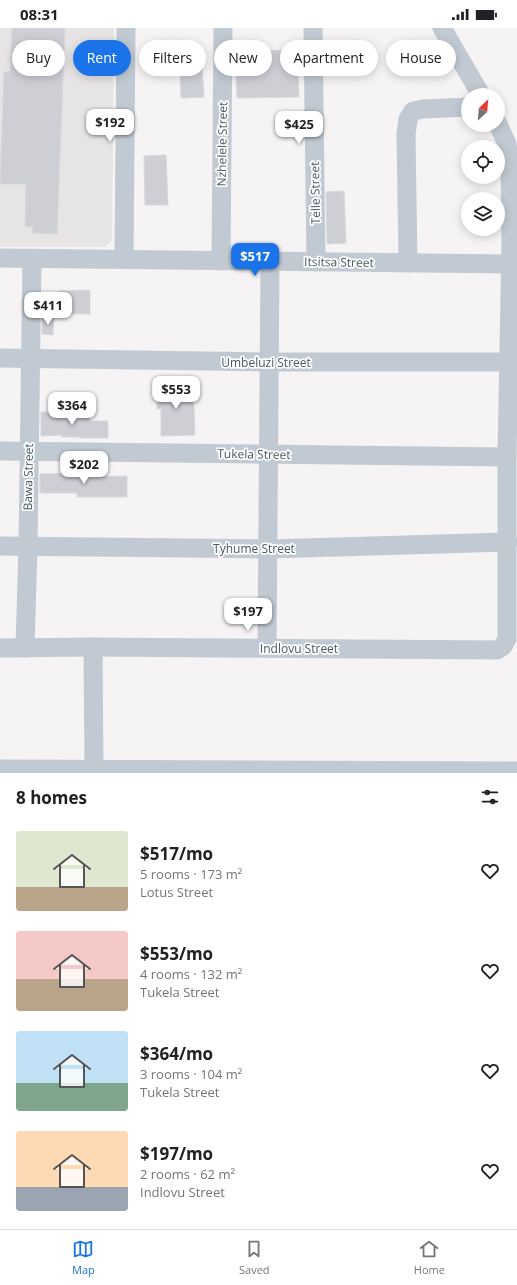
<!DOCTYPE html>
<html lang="en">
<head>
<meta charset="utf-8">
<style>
  body { margin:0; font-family:"Open Sans",sans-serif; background:#f6f6f6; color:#202124; height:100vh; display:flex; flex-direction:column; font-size:15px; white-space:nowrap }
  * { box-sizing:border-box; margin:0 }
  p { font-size:13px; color:#757577 }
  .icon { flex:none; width:22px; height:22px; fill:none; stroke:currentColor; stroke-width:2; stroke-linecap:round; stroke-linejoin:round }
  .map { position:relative; height:745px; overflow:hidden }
  .details { display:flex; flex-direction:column; background:#fff; flex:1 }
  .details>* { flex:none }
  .guide { position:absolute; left:12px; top:12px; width:493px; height:36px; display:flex; gap:8px }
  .needle { width:26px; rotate:26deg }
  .fabs { position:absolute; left:461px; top:60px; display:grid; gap:8px }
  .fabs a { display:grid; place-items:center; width:44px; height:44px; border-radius:50%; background:#fff; box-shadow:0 2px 10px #0003; font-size:20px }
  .price { position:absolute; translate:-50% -34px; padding:0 9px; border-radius:8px; background:#fff; color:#222; font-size:13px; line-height:26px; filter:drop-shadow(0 1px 2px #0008) }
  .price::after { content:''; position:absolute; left:50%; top:24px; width:12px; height:9px; margin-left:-6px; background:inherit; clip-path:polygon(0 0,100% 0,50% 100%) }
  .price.active { background:#1a73e8; color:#fff }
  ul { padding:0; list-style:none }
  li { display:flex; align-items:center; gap:12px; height:100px; padding:0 16px }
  li span { display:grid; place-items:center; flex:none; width:112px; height:80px; border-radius:4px; color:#555 }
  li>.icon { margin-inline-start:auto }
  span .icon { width:48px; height:48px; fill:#fffc; stroke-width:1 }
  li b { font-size:17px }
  h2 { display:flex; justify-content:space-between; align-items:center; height:48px; padding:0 16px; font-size:17px }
  .chip { padding:0 14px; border-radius:18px; background:#fff; box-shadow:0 2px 10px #0003; font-size:14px; line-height:36px }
  .chip.active { background:#1a73e8; color:#fff }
  .status { display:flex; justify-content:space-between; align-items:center; height:28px; padding:0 20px; background:#fff; direction:ltr }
  .status svg { height:11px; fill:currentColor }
  .menu { display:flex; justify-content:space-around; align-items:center; height:56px; border-top:1px solid #e0e0e0; background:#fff; font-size:11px; color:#757577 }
  .menu a { display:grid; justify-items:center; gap:2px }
  .menu .active { color:#1a73e8 }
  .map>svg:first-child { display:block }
  .education { fill:#e6e4e5 }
  .building { fill:#cdcfd5; stroke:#d7d9de }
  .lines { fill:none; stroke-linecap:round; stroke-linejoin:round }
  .minor { stroke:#c1cad2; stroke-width:19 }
  .labels { text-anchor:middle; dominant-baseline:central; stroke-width:3.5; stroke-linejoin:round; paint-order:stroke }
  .street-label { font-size:12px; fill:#4a5661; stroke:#fff }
</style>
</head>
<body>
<div class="status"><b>08:31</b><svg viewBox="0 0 49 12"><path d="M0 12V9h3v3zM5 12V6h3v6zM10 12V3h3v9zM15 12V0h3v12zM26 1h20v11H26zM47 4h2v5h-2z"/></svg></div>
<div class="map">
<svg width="517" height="745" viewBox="0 0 517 745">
  <rect width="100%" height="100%" fill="#f5f3f3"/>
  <polygon class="education" points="0,0 114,0 112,212 105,219 0,219"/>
  <g class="building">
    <polygon points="12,0 65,0 57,206 32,205 33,199 25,199 26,156 0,156 4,44 10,44"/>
    <polygon points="258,20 258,23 297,22 299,69 237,70 235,21"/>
    <polygon points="202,38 204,69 181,70 180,39"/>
    <polygon points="166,127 168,177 145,177 144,128"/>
    <polygon points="344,163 346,215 327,216 326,164"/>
    <polygon points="90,262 90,286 59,286 59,263"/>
    <polygon points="42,289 54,290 53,307 42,306"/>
    <polygon points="157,357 193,357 195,407 161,408 161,381 157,381"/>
    <polygon points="41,384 73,384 73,386 90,386 90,393 108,393 108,410 79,410 79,409 61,409 61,407 41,408"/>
    <polygon points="88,445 88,449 127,448 127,469 77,469 77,465 40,465 40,446"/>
  </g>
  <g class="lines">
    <g class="minor">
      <polyline points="313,0 316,234"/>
      <polyline points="442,0 481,67"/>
      <polyline points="0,230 510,236"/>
      <polyline points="124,231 126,0"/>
      <polyline points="221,233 223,0"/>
      <polyline points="408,235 406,107 408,91 413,83 423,81 468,79"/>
      <polyline points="0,330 269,334 509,334"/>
      <polyline points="0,423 507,429"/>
      <polyline points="0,518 268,521 508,514"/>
      <polyline points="93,619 94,742"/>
      <polyline points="0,620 93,619 497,622 503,618 507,611 507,429 511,214 510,134 507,116 498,96"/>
      <polyline points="25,620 28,518 32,230"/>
      <polyline points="267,620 270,233"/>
      <polyline points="0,741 517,743"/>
    </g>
  </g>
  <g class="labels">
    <g class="street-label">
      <text transform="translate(222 116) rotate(-89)">Nzhelele Street</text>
      <text transform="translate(315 165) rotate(-91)">Telle Street</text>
      <text transform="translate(339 234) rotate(1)">Itsitsa Street</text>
      <text x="266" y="334">Umbeluzi Street</text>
      <text transform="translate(254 426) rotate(1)">Tukela Street</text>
      <text transform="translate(28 449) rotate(-89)">Bawa Street</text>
      <text x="254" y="520">Tyhume Street</text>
      <text x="299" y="620">Indlovu Street</text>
    </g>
  </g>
</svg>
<div class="fabs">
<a><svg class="needle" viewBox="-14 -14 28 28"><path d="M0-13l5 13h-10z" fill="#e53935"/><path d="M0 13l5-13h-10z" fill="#757577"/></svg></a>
<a><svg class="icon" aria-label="locate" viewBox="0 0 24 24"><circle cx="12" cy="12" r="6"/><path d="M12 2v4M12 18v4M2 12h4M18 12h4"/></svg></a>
<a><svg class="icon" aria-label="layers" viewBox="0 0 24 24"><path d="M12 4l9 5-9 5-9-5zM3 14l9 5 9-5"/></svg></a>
</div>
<b class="price" style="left:110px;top:115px">$192</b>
<b class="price" style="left:299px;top:117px">$425</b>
<b class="price active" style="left:255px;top:249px">$517</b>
<b class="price" style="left:48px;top:298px">$411</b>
<b class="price" style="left:176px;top:382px">$553</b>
<b class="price" style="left:72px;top:398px">$364</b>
<b class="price" style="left:84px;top:457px">$202</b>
<b class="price" style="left:248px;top:604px">$197</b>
<div class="guide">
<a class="chip">Buy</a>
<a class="chip active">Rent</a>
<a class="chip">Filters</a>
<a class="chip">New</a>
<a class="chip">Apartment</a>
<a class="chip">House</a>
</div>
</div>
<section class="details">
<h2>8 homes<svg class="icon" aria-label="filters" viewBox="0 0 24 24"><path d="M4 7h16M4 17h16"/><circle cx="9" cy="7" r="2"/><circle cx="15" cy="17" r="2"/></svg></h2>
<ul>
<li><span style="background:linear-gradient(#dfe7d0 70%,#b9a48a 0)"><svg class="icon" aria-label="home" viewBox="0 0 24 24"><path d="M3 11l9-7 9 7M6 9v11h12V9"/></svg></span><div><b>$517/mo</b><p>5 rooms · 173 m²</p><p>Lotus Street</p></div><svg class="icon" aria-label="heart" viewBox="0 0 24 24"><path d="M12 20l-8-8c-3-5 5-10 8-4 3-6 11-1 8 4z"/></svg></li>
<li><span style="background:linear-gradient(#f6c9c9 60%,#b9a48a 0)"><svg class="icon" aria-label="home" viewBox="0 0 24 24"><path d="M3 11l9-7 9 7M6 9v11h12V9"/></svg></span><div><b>$553/mo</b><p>4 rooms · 132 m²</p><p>Tukela Street</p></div><svg class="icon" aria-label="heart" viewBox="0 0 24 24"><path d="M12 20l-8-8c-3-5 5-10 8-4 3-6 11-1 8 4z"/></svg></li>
<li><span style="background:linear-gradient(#bfe0f5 65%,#7fa58c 0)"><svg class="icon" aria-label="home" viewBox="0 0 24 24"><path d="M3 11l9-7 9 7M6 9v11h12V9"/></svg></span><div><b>$364/mo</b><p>3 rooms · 104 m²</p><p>Tukela Street</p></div><svg class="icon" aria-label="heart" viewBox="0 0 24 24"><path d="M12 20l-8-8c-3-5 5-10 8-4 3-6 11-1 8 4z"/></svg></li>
<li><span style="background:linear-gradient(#ffd9b3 70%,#9aa5b1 0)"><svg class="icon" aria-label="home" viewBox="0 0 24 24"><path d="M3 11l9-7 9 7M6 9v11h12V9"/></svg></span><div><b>$197/mo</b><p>2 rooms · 62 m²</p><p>Indlovu Street</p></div><svg class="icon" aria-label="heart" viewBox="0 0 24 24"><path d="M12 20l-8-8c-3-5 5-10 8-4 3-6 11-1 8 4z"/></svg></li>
</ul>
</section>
<nav class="menu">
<a class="active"><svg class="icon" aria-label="map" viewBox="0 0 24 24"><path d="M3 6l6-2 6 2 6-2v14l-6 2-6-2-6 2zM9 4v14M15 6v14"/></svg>Map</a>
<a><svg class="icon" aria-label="saved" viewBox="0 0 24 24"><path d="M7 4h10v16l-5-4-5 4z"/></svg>Saved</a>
<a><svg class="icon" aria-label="home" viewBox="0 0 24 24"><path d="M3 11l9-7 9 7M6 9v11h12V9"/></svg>Home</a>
</nav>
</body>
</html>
